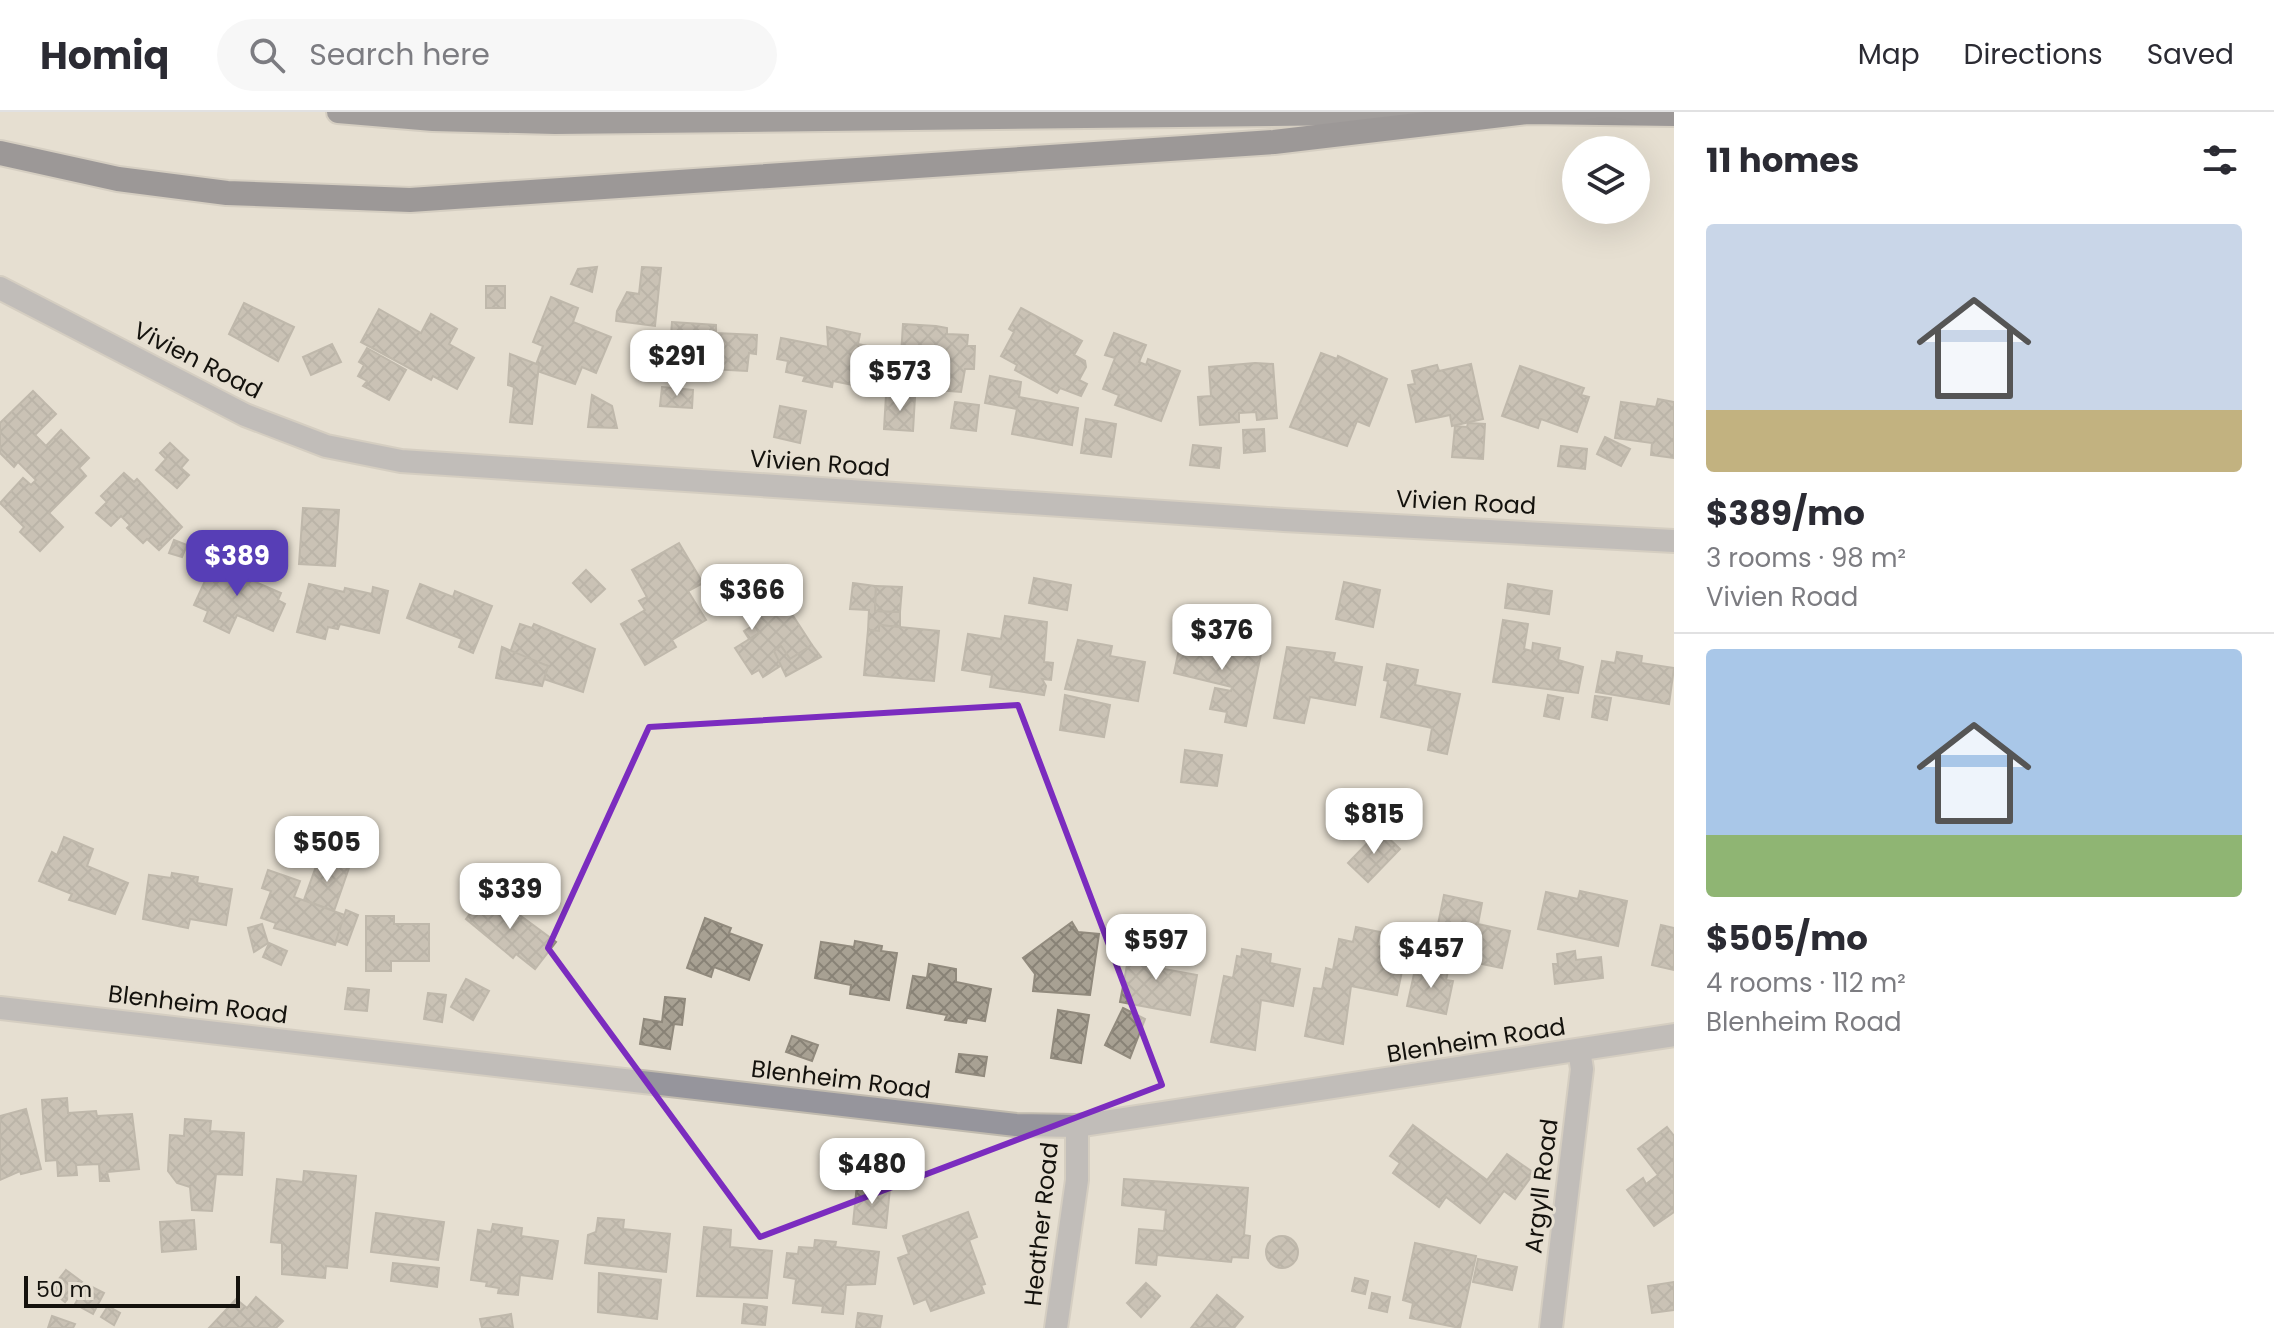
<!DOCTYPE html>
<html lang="en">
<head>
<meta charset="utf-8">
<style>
  body { margin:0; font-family:Poppins,sans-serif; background:#f7f7f7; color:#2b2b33; height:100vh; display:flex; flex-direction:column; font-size:30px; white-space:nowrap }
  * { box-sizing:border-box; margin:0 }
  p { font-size:26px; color:#7c7c81 }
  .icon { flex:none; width:44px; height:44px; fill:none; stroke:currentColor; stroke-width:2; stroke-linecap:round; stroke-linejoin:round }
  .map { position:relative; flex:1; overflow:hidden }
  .panel { display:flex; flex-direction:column; background:#fff; width:600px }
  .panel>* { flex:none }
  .buttons { position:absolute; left:1562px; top:24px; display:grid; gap:16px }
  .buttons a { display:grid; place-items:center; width:88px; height:88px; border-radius:50%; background:#fff; box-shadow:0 8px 32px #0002; font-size:40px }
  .scale { position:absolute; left:24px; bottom:20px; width:216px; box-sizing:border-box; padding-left:8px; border:4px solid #14120d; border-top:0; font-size:22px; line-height:28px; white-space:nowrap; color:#14120d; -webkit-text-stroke:6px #e6dfd1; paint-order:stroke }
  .price { position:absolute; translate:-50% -68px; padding:0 18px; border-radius:16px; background:#fff; color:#222; font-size:26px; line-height:52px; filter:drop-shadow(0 2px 4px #0008) }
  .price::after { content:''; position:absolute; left:50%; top:48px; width:24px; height:18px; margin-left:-12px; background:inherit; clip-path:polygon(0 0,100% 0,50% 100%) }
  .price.on { background:#573eb6; color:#fff }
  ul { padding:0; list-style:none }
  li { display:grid; align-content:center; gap:16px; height:424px; padding:0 32px }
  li+li { border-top:2px solid #e1e1e2 }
  li span { display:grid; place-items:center; height:248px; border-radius:8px; color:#555 }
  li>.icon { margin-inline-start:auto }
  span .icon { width:144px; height:144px; fill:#fffc; stroke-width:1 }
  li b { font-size:34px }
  h2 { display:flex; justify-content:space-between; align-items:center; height:96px; padding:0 32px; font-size:34px }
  header { display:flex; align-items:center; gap:48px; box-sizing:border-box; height:112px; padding:0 40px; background:#fff; border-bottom:2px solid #e1e1e2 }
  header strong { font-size:38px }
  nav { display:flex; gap:44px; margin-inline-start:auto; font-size:28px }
  .search { width:560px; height:72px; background:#f7f7f7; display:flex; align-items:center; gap:20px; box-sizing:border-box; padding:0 28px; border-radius:44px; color:#7c7c81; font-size:30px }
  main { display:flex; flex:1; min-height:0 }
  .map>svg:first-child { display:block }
  .building { fill:url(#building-cross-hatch); stroke:#918a7d; stroke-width:2 }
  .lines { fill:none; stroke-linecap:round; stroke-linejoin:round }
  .minor-casing { stroke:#c0baae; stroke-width:26 }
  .trunk-casing { stroke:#c0baae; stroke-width:26 }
  .motorway-casing { stroke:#c0baae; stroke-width:28 }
  .minor { stroke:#96959c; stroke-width:22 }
  .trunk { stroke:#4e4e5a; stroke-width:22 }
  .motorway { stroke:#444350; stroke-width:24 }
  .marked { fill:none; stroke:#7b2cbf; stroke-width:6; stroke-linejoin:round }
  .labels { text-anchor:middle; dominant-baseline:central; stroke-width:6; stroke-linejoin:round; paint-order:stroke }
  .street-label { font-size:24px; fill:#14120d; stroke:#e6dfd1 }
</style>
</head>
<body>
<header>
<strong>Homiq</strong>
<div class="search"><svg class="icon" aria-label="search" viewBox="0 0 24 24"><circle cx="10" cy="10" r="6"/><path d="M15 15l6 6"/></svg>Search here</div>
<nav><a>Map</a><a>Directions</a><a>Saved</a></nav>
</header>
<main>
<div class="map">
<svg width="1674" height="1216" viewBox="0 0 1674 1216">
  <defs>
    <pattern id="building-cross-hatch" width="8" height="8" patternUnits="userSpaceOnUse" patternTransform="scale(2)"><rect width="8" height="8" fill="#a8a193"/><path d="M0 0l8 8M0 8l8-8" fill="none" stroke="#888276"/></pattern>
  </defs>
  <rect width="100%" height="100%" fill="#e6dfd1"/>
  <g class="building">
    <polygon points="597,155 592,180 571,172 578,157"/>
    <polygon points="642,155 661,156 655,214 616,209 617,199 627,180 639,182"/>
    <rect x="486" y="174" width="19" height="22"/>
    <polygon points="551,185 578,196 573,210 611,225 596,261 582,255 575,272 534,258 543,234 533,230"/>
    <polygon points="244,191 294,215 278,249 229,222"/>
    <polygon points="1021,196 1082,229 1074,243 1085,249 1086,255 1079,268 1087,272 1081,284 1060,276 1057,281 1015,258 1017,253 1001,244 1014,220 1009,217"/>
    <polygon points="379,197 421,221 431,202 457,217 449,232 474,246 457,277 433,264 431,268 361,230"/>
    <polygon points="672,210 716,213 716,221 757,223 756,242 749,241 747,259 709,257 709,266 668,263"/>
    <polygon points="903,212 936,214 947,216 947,222 968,223 967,234 975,234 974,257 965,257 961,280 899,275"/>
    <polygon points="827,215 860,222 858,232 872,235 863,275 833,269 832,275 803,269 805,264 786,260 788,249 777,247 781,226 828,235"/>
    <polygon points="1114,221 1146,233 1139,250 1146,253 1148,247 1180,259 1161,309 1115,293 1119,283 1103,277 1115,246 1105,243"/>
    <polygon points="332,232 341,250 311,263 303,245"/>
    <polygon points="367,236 406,258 389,288 363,274 367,269 358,264 364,253 359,250"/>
    <polygon points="1321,241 1337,247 1338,244 1387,267 1369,314 1357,309 1347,334 1290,315"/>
    <polygon points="510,242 539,253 532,312 510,310 514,275 508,273"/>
    <polygon points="1255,251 1273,252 1277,306 1257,308 1256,300 1239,301 1239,310 1200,313 1198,285 1211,284 1209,255"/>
    <polygon points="1471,252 1483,307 1452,314 1450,303 1416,310 1408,273 1415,272 1412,259 1437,253 1439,259"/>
    <polygon points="1520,254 1584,276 1581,283 1589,285 1577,320 1541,307 1538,316 1502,304"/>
    <polygon points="990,264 1021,270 1019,285 1078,296 1072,333 1012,322 1017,297 985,291"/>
    <polygon points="662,275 693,278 692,296 660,294"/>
    <polygon points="33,279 56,302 35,323 46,334 61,318 89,346 79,356 86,364 49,401 63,415 40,439 20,420 24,415 0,391 23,366 31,373 36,368 18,350 14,355 0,341 0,311"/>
    <polygon points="592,283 612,294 617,316 588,315"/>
    <polygon points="886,283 915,285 913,319 884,317"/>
    <polygon points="1658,287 1674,290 1674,346 1651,343 1652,331 1615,326 1621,290 1656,295"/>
    <polygon points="955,290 979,293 976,319 951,316"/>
    <polygon points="780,294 806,299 800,331 774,325"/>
    <polygon points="1086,307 1116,312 1111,345 1081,341"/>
    <polygon points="1468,311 1485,312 1483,347 1452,345 1455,314 1467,315"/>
    <polygon points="1264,317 1265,339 1244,341 1243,318"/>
    <polygon points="1605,325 1630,337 1621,354 1597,342"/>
    <polygon points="170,331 188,348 181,356 189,363 177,376 156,358 166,347 160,341"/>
    <polygon points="1193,333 1221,336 1219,356 1190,353"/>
    <polygon points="1561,334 1587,337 1585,357 1558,354"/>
    <polygon points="124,361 134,370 137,367 182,415 159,438 147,427 143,431 127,416 130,413 121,404 111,414 96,401 107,390 101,384"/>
    <polygon points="303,396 339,398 335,454 299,452"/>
    <polygon points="174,428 187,433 182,445 169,441"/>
    <polygon points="679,431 703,471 688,479 706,508 672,528 676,535 645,553 621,512 645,498 639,489 647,485 632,458"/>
    <polygon points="231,446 243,452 240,458 253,464 251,468 281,481 278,488 285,492 273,519 237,503 229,521 204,509 208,499 194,493 215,447 228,453"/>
    <polygon points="586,458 605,477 591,490 573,471"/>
    <polygon points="1034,466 1071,473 1067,498 1029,491"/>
    <polygon points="1344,470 1380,478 1373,515 1336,507"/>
    <polygon points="853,471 876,474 875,499 900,500 900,515 879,513 879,519 868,518 869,498 850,497"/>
    <polygon points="309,472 344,480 345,476 372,482 373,475 388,479 379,521 340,512 338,517 328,515 325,527 297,520"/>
    <polygon points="420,472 453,485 455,479 492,494 473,541 459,535 462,527 407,506"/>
    <polygon points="1508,472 1552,479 1549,502 1505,496"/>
    <polygon points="772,473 778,482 786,476 796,491 788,496 812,533 790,547 781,534 774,539 782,553 763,565 759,558 752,562 735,536 759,521 741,492"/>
    <polygon points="876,474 902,475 900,500 875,499"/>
    <polygon points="1005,504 1047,510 1044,550 1053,551 1051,568 1042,567 1046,574 1044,583 990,575 992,563 962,558 968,522 1001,527"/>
    <polygon points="1503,508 1528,512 1524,537 1532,539 1533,531 1560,536 1558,548 1583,555 1578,581 1493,570"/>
    <polygon points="520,512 532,516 534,512 595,537 583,580 544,567 548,554 510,541"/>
    <polygon points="754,513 759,521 749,527 744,519"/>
    <polygon points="879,513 939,519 934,569 864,563 868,518 879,519"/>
    <polygon points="1213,520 1238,525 1237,530 1248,533 1247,539 1261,542 1246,614 1225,610 1227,600 1210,597 1215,576 1231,579 1232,575 1174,561 1182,523 1211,529"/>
    <polygon points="1078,528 1112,534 1110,544 1145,550 1138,589 1065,577"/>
    <polygon points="812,533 821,545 786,564 774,539 781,534 790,547"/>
    <polygon points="502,535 548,554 542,574 496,566"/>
    <polygon points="1287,535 1335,541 1333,550 1362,555 1355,593 1310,585 1304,611 1274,606"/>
    <polygon points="1617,540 1642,544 1641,551 1674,556 1669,592 1596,580 1602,549 1615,551"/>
    <polygon points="1387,552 1418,558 1415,573 1460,582 1447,642 1428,638 1432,616 1381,605 1388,569 1384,568"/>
    <polygon points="1065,583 1110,593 1104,625 1060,618"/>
    <polygon points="1548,583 1563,586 1559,607 1544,604"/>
    <polygon points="1595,584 1611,586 1607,608 1592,605"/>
    <polygon points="1185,638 1222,643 1217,674 1181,670"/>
    <polygon points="1380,718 1400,737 1368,770 1348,751"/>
    <polygon points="64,725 93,737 87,754 128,771 115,802 69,788 72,782 39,769 52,740 57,743"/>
    <polygon points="319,746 349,756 334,799 304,788"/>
    <polygon points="268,758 300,769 294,785 345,803 335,833 274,816 276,811 261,806 271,779 262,776"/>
    <polygon points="172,761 198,765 197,771 232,777 226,813 190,807 188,816 143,807 149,763 171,766"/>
    <polygon points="487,779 556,830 535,857 516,842 513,846 466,807"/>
    <polygon points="1580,779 1627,789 1618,834 1538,817 1546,780 1578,787"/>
    <polygon points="1444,783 1482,791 1478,812 1510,819 1502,856 1432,842"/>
    <polygon points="346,798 358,803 347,833 336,829"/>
    <polygon points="366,804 394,804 394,812 429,812 429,849 391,849 391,859 366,859"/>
    <polygon points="705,806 731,816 729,821 762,833 749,868 714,855 711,865 687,856"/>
    <polygon points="1072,810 1078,820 1099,822 1090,883 1033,879 1035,862 1023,846"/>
    <polygon points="262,812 268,831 254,840 248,816"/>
    <polygon points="1661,813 1674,816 1674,858 1652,853"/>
    <polygon points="1356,815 1380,820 1377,834 1406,840 1397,883 1351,874 1343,932 1305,924 1314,876 1322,877 1326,856 1333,858 1339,827 1353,830"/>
    <polygon points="855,829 882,834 881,839 897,841 889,888 850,882 851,873 815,866 821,830 854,835"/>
    <polygon points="1429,830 1434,831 1432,842 1451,846 1449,855 1429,851 1428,858 1423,857"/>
    <polygon points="269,831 287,839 281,853 263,845"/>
    <polygon points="1131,832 1167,839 1164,857 1197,863 1190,903 1120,890"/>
    <polygon points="1242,837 1271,842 1270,851 1300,857 1293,894 1261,888 1255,938 1211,930 1224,864 1233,866 1237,844 1241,845"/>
    <polygon points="1575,839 1576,848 1601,845 1603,866 1555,872 1553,852 1558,852 1557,842"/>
    <polygon points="1429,851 1449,855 1446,868 1453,869 1446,902 1407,894 1414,862 1426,865"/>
    <polygon points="929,852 956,857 956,870 991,877 985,909 967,906 966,911 945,908 947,903 907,896 913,864 927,866"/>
    <polygon points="466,867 489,879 473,908 451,895"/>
    <polygon points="348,876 369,878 367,899 345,897"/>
    <polygon points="428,881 446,883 442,910 424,907"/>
    <polygon points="665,885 685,887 682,913 674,912 670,937 640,932 644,907 662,910"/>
    <polygon points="1123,896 1145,907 1130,946 1105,933"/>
    <polygon points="1058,898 1089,903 1081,951 1051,946"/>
    <polygon points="792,924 818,933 812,949 786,940"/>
    <polygon points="959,942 987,945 984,964 956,960"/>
    <polygon points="67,986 68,1001 96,999 97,1004 132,1002 139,1057 107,1060 109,1069 100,1069 99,1052 76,1053 77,1063 58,1064 57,1048 46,1049 42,988"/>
    <polygon points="26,997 41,1057 21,1062 20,1059 0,1068 0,1004"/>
    <polygon points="185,1007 211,1009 210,1019 244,1021 242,1063 216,1062 212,1099 192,1098 190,1075 177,1071 168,1059 170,1023 184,1024"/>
    <polygon points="1413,1013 1487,1068 1507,1042 1534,1061 1515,1087 1504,1079 1480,1111 1446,1085 1439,1095 1393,1061 1400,1051 1390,1044"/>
    <polygon points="1667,1015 1674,1024 1674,1100 1654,1114 1627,1078 1643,1066 1646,1072 1658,1063 1638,1037"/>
    <polygon points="304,1059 356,1064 347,1156 326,1154 325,1166 282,1162 282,1131 271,1130 277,1067 303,1070"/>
    <polygon points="1124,1067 1248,1076 1244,1123 1250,1124 1248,1146 1232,1145 1231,1150 1157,1143 1156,1153 1136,1151 1139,1117 1164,1119 1166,1098 1122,1093"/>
    <polygon points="857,1072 890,1076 886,1116 853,1112"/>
    <polygon points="968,1100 977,1125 969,1128 985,1172 981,1173 984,1181 931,1199 926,1187 914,1192 898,1146 909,1142 903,1124"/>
    <polygon points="376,1101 444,1110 438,1148 371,1140"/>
    <polygon points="598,1106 624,1108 623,1117 670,1122 666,1160 585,1151 588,1123 596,1120"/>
    <polygon points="194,1108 196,1137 162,1140 160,1110"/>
    <polygon points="493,1112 522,1116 521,1124 558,1129 552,1167 520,1163 518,1183 498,1181 499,1176 486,1174 487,1170 471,1168 478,1118 491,1120"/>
    <polygon points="704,1115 731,1118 730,1135 772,1139 767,1186 697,1184"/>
    <circle cx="1282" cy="1140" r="16"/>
    <polygon points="815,1128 836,1130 835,1135 879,1140 875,1172 846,1173 843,1202 822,1200 823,1194 793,1191 796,1167 784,1165 787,1141 798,1142 799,1135 814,1136"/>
    <polygon points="1415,1131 1476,1144 1460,1216 1410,1206 1413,1191 1403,1188"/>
    <polygon points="1478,1147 1517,1155 1512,1178 1473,1170"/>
    <polygon points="393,1151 439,1156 437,1175 391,1169"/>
    <polygon points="66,1158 82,1170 65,1190 50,1178"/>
    <polygon points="599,1161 661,1168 657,1207 598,1200"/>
    <polygon points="1355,1166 1368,1169 1365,1182 1352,1179"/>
    <polygon points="1674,1170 1674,1198 1652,1201 1648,1174"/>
    <polygon points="1146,1171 1160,1184 1141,1205 1127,1191"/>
    <polygon points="86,1172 104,1181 93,1202 75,1192"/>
    <polygon points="1372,1181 1390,1185 1387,1200 1369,1196"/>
    <polygon points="1217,1183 1243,1205 1234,1216 1191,1216"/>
    <polygon points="256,1185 283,1209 276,1216 209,1216 236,1187 247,1196"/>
    <polygon points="744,1192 767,1195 765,1213 742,1211"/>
    <polygon points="108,1194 120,1201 114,1213 101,1205"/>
    <polygon points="858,1201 882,1204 880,1216 856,1216"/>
    <polygon points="511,1202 513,1216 482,1216 480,1207"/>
    <polygon points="52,1204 75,1212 73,1216 48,1216"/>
  </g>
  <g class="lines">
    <defs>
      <g id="minor">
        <polyline points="0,176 245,303 326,334 401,349 1284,408 1674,429"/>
        <polyline points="0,896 1016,1013 1077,1014 1674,923"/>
        <polyline points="1056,1216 1077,1068 1077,1014"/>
        <polyline points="1551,1216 1582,957 1579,938"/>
      </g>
      <polyline id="trunk" points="338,0 433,8 555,11 1439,1"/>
      <polyline id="motorway" points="0,41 118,67 227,81 410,88 1274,30 1528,0 1674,2"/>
    </defs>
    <use href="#minor" class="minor-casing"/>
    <use href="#trunk" class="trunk-casing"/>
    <use href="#motorway" class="motorway-casing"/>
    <use href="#minor" class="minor"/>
    <use href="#trunk" class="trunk"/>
    <use href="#motorway" class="motorway"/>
  </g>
  <path d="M0 0H1674V1216H0ZM1018 593 1162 973 760 1125 548 836 649 615Z" fill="#e6dfd1" fill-opacity=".55" fill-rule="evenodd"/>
  <path class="marked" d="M1018 593 1162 973 760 1125 548 836 649 615Z"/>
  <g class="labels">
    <g class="street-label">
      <text transform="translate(198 248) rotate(27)">Vivien Road</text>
      <text transform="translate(820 351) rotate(4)">Vivien Road</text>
      <text transform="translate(1466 390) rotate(3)">Vivien Road</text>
      <text transform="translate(198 892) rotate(7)">Blenheim Road</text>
      <text transform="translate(1476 928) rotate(-9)">Blenheim Road</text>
      <text transform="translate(841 967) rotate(7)">Blenheim Road</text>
      <text transform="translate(1541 1074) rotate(-83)">Argyll Road</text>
      <text transform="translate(1041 1112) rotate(-84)">Heather Road</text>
    </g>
  </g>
</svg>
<div class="buttons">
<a><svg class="icon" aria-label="layers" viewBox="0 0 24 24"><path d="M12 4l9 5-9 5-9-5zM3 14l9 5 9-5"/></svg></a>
</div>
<div class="scale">50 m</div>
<b class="price" style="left:677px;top:286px">$291</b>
<b class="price" style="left:900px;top:301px">$573</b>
<b class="price on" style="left:237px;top:486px">$389</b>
<b class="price" style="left:752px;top:520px">$366</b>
<b class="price" style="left:1222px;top:560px">$376</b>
<b class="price" style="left:1374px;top:744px">$815</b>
<b class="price" style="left:327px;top:772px">$505</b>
<b class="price" style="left:510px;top:819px">$339</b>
<b class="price" style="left:1156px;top:870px">$597</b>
<b class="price" style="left:1431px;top:878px">$457</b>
<b class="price" style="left:872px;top:1094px">$480</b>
</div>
<section class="panel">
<h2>11 homes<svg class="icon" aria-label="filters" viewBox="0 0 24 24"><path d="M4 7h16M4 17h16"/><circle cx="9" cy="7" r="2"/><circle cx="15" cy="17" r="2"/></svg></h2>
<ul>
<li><span style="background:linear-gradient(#c9d6e8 75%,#c2b280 0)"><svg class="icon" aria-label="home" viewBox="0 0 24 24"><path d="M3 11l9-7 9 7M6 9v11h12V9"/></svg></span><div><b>$389/mo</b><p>3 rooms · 98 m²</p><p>Vivien Road</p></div></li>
<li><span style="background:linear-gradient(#a9c7e8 75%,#8fb573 0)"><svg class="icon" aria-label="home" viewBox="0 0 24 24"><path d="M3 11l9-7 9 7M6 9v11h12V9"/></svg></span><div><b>$505/mo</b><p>4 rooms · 112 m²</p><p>Blenheim Road</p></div></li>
</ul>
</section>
</main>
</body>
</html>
